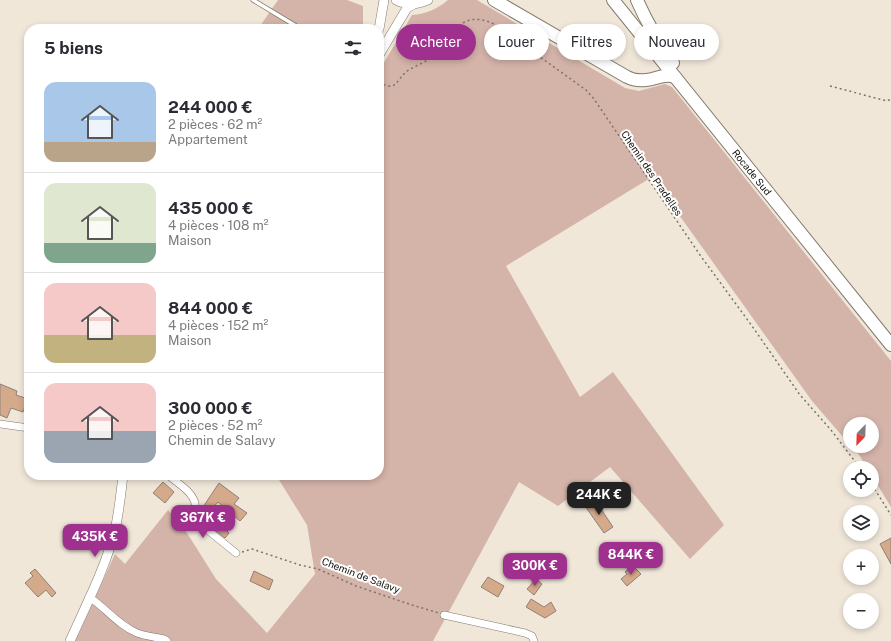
<!DOCTYPE html>
<html lang="fr">
<head>
<meta charset="utf-8">
<style>
  body { margin:0; font-family:"Public Sans",sans-serif; background:#f7f7f7; color:#2b2b33; height:100vh; display:flex; flex-direction:column; font-size:15px; white-space:nowrap }
  * { box-sizing:border-box; margin:0 }
  p { font-size:13px; color:#7c7c81 }
  .icon { flex:none; width:22px; height:22px; fill:none; stroke:currentColor; stroke-width:2; stroke-linecap:round; stroke-linejoin:round }
  .map { position:relative; flex:1; overflow:hidden }
  .drawer { position:absolute; left:24px; top:24px; width:360px; height:456px; display:flex; flex-direction:column; background:#fff; border-radius:16px; box-shadow:0 2px 6px #0003 }
  .drawer>* { flex:none }
  .top-card { position:absolute; left:396px; top:24px; width:380px; height:36px; display:flex; gap:8px }
  .needle { width:26px; rotate:203deg }
  .tools { position:absolute; left:843px; top:417px; display:grid; gap:8px }
  .tools a { display:grid; place-items:center; width:36px; height:36px; border-radius:50%; background:#fff; box-shadow:0 2px 6px #0003; font-size:20px }
  .price { position:absolute; translate:-50% -34px; padding:0 9px; border-radius:8px; background:#9f308e; color:#fff; font-size:13px; line-height:26px; filter:drop-shadow(0 1px 2px #0008) }
  .price::after { content:''; position:absolute; left:50%; top:24px; width:12px; height:9px; margin-left:-6px; background:inherit; clip-path:polygon(0 0,100% 0,50% 100%) }
  .price.active { background:#222; color:#fff }
  ul { padding:0; list-style:none }
  li { display:flex; align-items:center; gap:12px; height:100px; padding:0 20px }
  li+li { border-top:1px solid #e1e1e2 }
  li span { display:grid; place-items:center; flex:none; width:112px; height:80px; border-radius:12px; color:#555 }
  li>.icon { margin-inline-start:auto }
  span .icon { width:48px; height:48px; fill:#fffc; stroke-width:1 }
  li b { font-size:17px }
  h2 { display:flex; justify-content:space-between; align-items:center; height:48px; padding:0 20px; font-size:17px }
  .pill { padding:0 14px; border-radius:18px; background:#fff; box-shadow:0 2px 6px #0003; font-size:14px; line-height:36px }
  .pill.active { background:#9f308e; color:#fff }
  .map>svg:first-child { display:block }
  .green { fill:#d4b3a9 }
  .building { fill:#d4aa8b; stroke:#8e8178 }
  .lines { fill:none; stroke-linecap:round; stroke-linejoin:round }
  .service-casing { stroke:#827a6d; stroke-width:5 }
  .minor-casing { stroke:#827a6d; stroke-width:8 }
  .tertiary-casing { stroke:#827a6d; stroke-width:10 }
  .primary-casing { stroke:#827a6d; stroke-width:14 }
  .path { stroke:#7a746b; stroke-width:1.5; stroke-dasharray:2 3; stroke-linecap:butt }
  .service { stroke:#fff; stroke-width:3.5 }
  .minor { stroke:#fff; stroke-width:7 }
  .tertiary { stroke:#fff; stroke-width:9 }
  .primary { stroke:#fff; stroke-width:12 }
  .labels { text-anchor:middle; dominant-baseline:central; stroke-width:4; stroke-linejoin:round; paint-order:stroke }
  .street-label { font-size:10px; fill:#15120d; stroke:#fff }
</style>
</head>
<body>
<div class="map">
<svg width="891" height="641" viewBox="0 0 891 641">
  <rect width="100%" height="100%" fill="#f0e7d9"/>
  <g class="green">
    <polygon points="278,0 347,0 363,6 363,29 258,29"/>
    <path d="M448 0H477L625 88 639 91 665 84 672 87 891 361V507L872 476V468H867L860 456 851 446H872V424H850V445L812 401 652 177 506 266 580 397 613 372 724 525 690 559 610 467 558 506 519 482 433 641H75L115 554 125 564 168 510 187 533 216 579 267 633 315 574 307 525 276 475H379V71L412 15C426 14 437 9 448 0Z"/>
  </g>
  <g class="building">
    <polygon points="0,384 17,391 16,395 28,399 23,412 11,408 7,418 0,415"/>
    <polygon points="163,482 174,492 165,503 153,493"/>
    <polygon points="219,483 239,498 234,504 247,513 240,521 218,502 207,514 229,533 225,538 199,517 199,513"/>
    <polygon points="595,500 613,527 604,533 585,506"/>
    <polygon points="891,538 891,564 880,544"/>
    <polygon points="633,566 641,574 627,586 621,579 627,574 625,572"/>
    <polygon points="35,569 56,593 52,597 46,590 38,597 25,583 33,576 30,573"/>
    <polygon points="254,571 273,580 269,590 250,581"/>
    <polygon points="488,577 504,586 498,597 481,587"/>
    <polygon points="536,579 542,584 534,595 527,589"/>
    <polygon points="531,599 544,607 551,602 556,611 545,618 526,607"/>
  </g>
  <g class="lines">
    <defs>
      <polyline id="service" points="253,0 301,29"/>
      <g id="minor">
        <polyline points="0,424 29,428"/>
        <path d="M168 475C177 483 192 491 195 503 196 509 193 514 195 520L236 553"/>
        <path d="M89 597C106 608 118 625 137 633 145 636 155 637 164 639L167 641"/>
        <polyline points="444,615 525,633 532,636 534,641"/>
      </g>
      <g id="tertiary">
        <path d="M396 0C406 5 417 5 428 0"/>
        <polyline points="379,29 384,0"/>
        <polyline points="379,55 407,8 414,4"/>
        <path d="M70 641C86 605 105 569 115 530 119 512 121 493 123 475"/>
      </g>
      <g id="primary">
        <path d="M494 0 627 77C633 80 639 81 646 80 657 79 664 73 675 77"/>
        <polyline points="613,0 891,345"/>
        <path d="M637 0C647 23 659 43 673 63"/>
      </g>
    </defs>
    <use href="#service" class="service-casing"/>
    <use href="#minor" class="minor-casing"/>
    <use href="#tertiary" class="tertiary-casing"/>
    <use href="#primary" class="primary-casing"/>
    <g class="path">
      <path d="M379 82C396 92 395 82 406 72 414 66 425 63 433 56 453 37 459 8 494 24L586 90 594 99 700 255 752 326 800 395 831 430 860 468"/>
      <polyline points="830,86 887,101 891,99"/>
      <polyline points="872,485 891,515"/>
      <polyline points="242,552 252,549 300,565 318,569 356,586 412,605 439,613"/>
    </g>
    <use href="#service" class="service"/>
    <use href="#minor" class="minor"/>
    <use href="#tertiary" class="tertiary"/>
    <use href="#primary" class="primary"/>
  </g>
  <g class="labels">
    <g class="street-label">
      <text transform="translate(752 172) rotate(51)">Rocade Sud</text>
      <text transform="translate(652 173) rotate(56)">Chemin des Pradelles</text>
      <text transform="translate(361 575) rotate(21)">Chemin de Salavy</text>
    </g>
  </g>
</svg>
<div class="tools">
<a><svg class="needle" viewBox="-14 -14 28 28"><path d="M0-13l5 13h-10z" fill="#e53935"/><path d="M0 13l5-13h-10z" fill="#7c7c81"/></svg></a>
<a><svg class="icon" aria-label="locate" viewBox="0 0 24 24"><circle cx="12" cy="12" r="6"/><path d="M12 2v4M12 18v4M2 12h4M18 12h4"/></svg></a>
<a><svg class="icon" aria-label="layers" viewBox="0 0 24 24"><path d="M12 4l9 5-9 5-9-5zM3 14l9 5 9-5"/></svg></a>
<a>+</a>
<a>−</a>
</div>
<b class="price active" style="left:599px;top:516px">244K €</b>
<b class="price" style="left:203px;top:539px">367K €</b>
<b class="price" style="left:95px;top:558px">435K €</b>
<b class="price" style="left:631px;top:576px">844K €</b>
<b class="price" style="left:535px;top:587px">300K €</b>
<div class="top-card">
<a class="pill active">Acheter</a>
<a class="pill">Louer</a>
<a class="pill">Filtres</a>
<a class="pill">Nouveau</a>
</div>
<section class="drawer">
<h2>5 biens<svg class="icon" aria-label="filters" viewBox="0 0 24 24"><path d="M4 7h16M4 17h16"/><circle cx="9" cy="7" r="2"/><circle cx="15" cy="17" r="2"/></svg></h2>
<ul>
<li><span style="background:linear-gradient(#a9c7e8 75%,#b9a48a 0)"><svg class="icon" aria-label="home" viewBox="0 0 24 24"><path d="M3 11l9-7 9 7M6 9v11h12V9"/></svg></span><div><b>244 000 €</b><p>2 pièces · 62 m²</p><p>Appartement</p></div></li>
<li><span style="background:linear-gradient(#dfe7d0 75%,#7fa58c 0)"><svg class="icon" aria-label="home" viewBox="0 0 24 24"><path d="M3 11l9-7 9 7M6 9v11h12V9"/></svg></span><div><b>435 000 €</b><p>4 pièces · 108 m²</p><p>Maison</p></div></li>
<li><span style="background:linear-gradient(#f6c9c9 65%,#c2b280 0)"><svg class="icon" aria-label="home" viewBox="0 0 24 24"><path d="M3 11l9-7 9 7M6 9v11h12V9"/></svg></span><div><b>844 000 €</b><p>4 pièces · 152 m²</p><p>Maison</p></div></li>
<li><span style="background:linear-gradient(#f6c9c9 60%,#9aa5b1 0)"><svg class="icon" aria-label="home" viewBox="0 0 24 24"><path d="M3 11l9-7 9 7M6 9v11h12V9"/></svg></span><div><b>300 000 €</b><p>2 pièces · 52 m²</p><p>Chemin de Salavy</p></div></li>
</ul>
</section>
</div>
</body>
</html>
